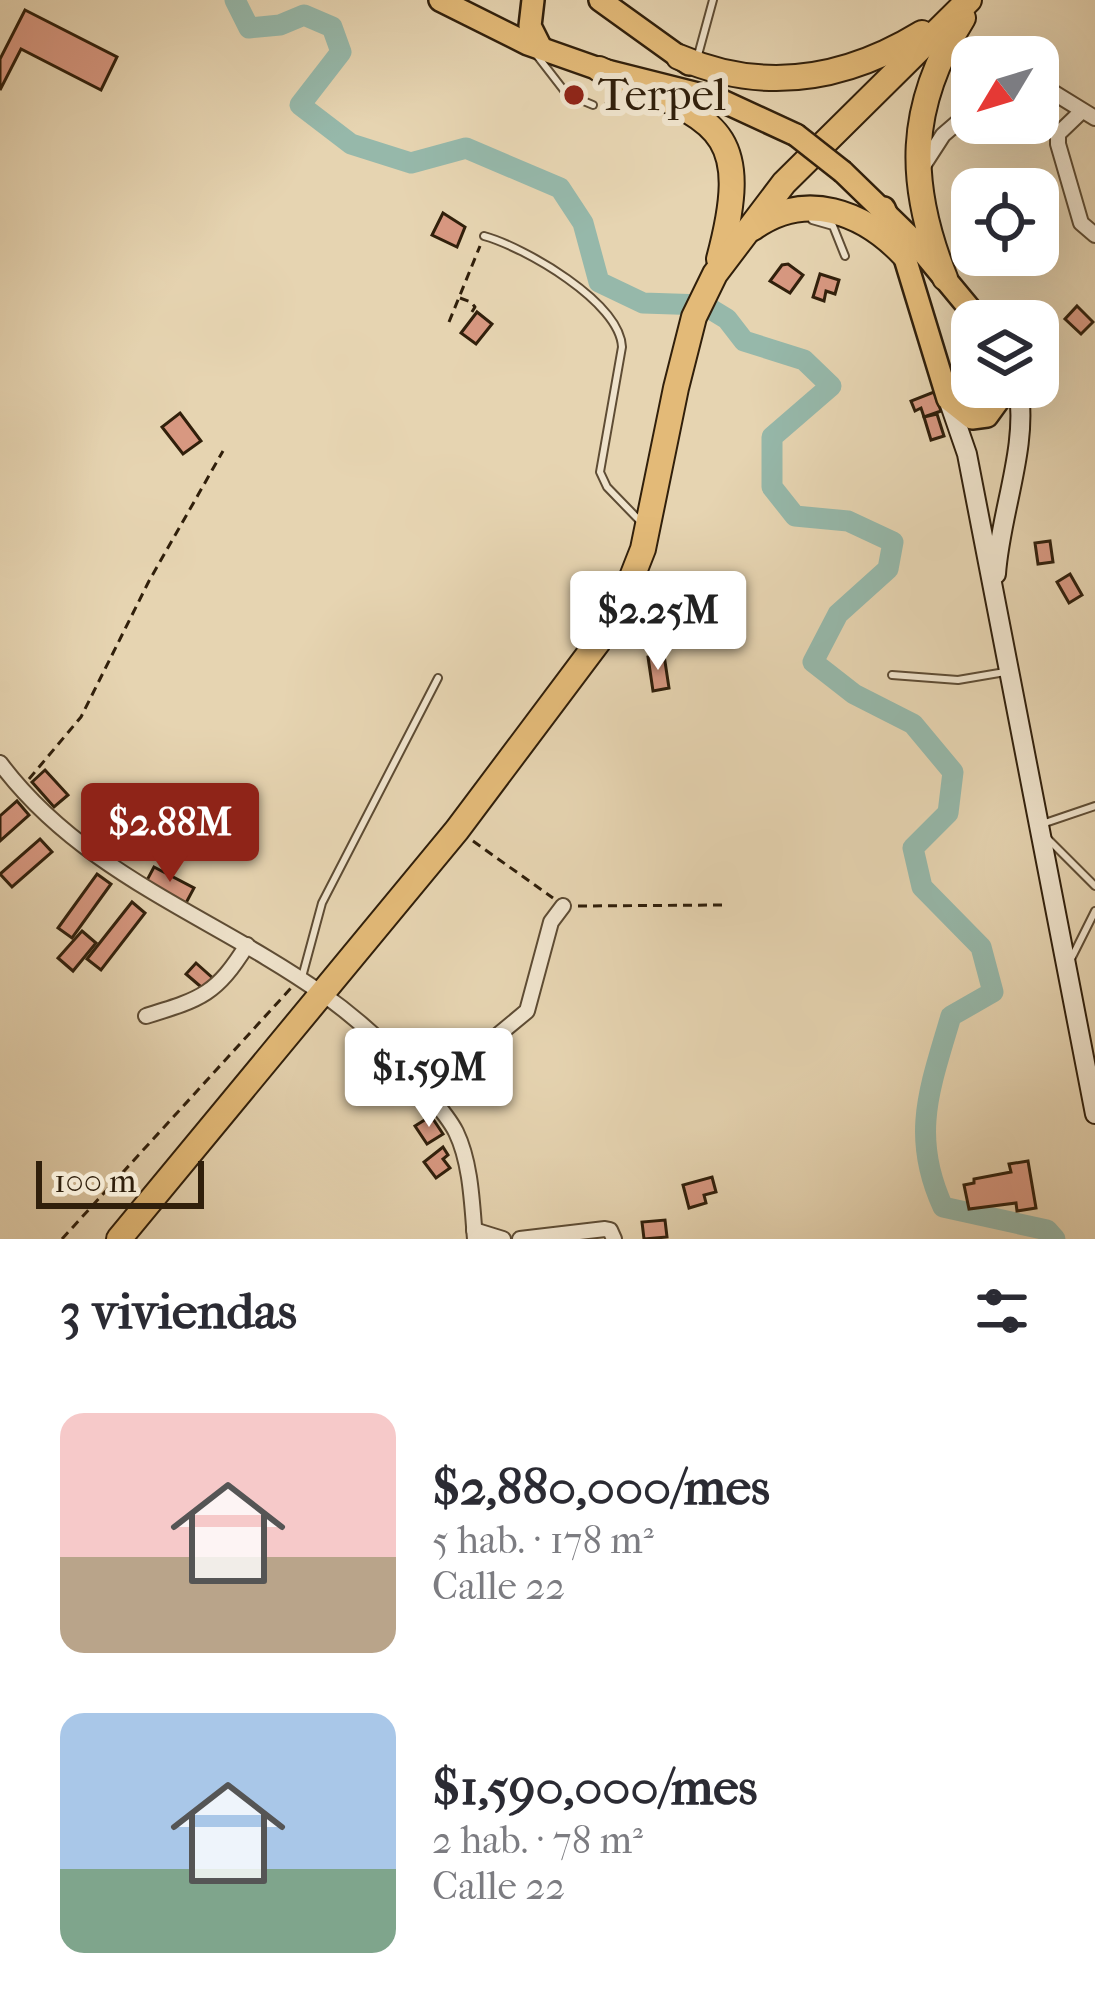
<!DOCTYPE html>
<html lang="es">
<head>
<meta charset="utf-8">
<style>
  body { margin:0; font-family:"IM FELL French Canon",serif; background:#f2f2f3; color:#2b2b33; height:100vh; display:flex; flex-direction:column; font-size:45px; white-space:nowrap }
  * { box-sizing:border-box; margin:0 }
  p { font-size:39px; color:#7c7c81 }
  .icon { flex:none; width:66px; height:66px; fill:none; stroke:currentColor; stroke-width:2; stroke-linecap:round; stroke-linejoin:round }
  .map { position:relative; height:1239px; overflow:hidden }
  .drawer { display:flex; flex-direction:column; background:#fff; flex:1 }
  .drawer>* { flex:none }
  .needle { width:78px; rotate:232deg }
  .tools { position:absolute; left:951px; top:36px; display:grid; gap:24px }
  .tools a { display:grid; place-items:center; width:108px; height:108px; border-radius:24px; background:#fff; box-shadow:0 12px 48px #0002; font-size:60px }
  .scale { position:absolute; left:36px; bottom:30px; width:168px; box-sizing:border-box; padding-left:12px; border:6px solid #301f0b; border-top:0; font-size:33px; line-height:42px; white-space:nowrap; color:#301f0b; -webkit-text-stroke:9px #efe3cc; paint-order:stroke }
  .price { position:absolute; translate:-50% -102px; padding:0 27px; border-radius:12px; background:#fff; color:#222; font-size:39px; line-height:78px; filter:drop-shadow(0 3px 6px #0008) }
  .price::after { content:''; position:absolute; left:50%; top:72px; width:36px; height:27px; margin-left:-18px; background:inherit; clip-path:polygon(0 0,100% 0,50% 100%) }
  .price.selected { background:#8f2418; color:#fff }
  ul { padding:0; list-style:none }
  li { display:flex; align-items:center; gap:36px; height:300px; padding:0 60px }
  li span { display:grid; place-items:center; flex:none; width:336px; height:240px; border-radius:24px; color:#555 }
  li>.icon { margin-inline-start:auto }
  span .icon { width:144px; height:144px; fill:#fffc; stroke-width:1 }
  li b { font-size:51px }
  h2 { display:flex; justify-content:space-between; align-items:center; height:144px; padding:0 60px; font-size:51px }
  .map>svg:first-child { display:block }
  .lines { fill:none; stroke-linecap:round; stroke-linejoin:round }
  .river { stroke:#96b8aa; stroke-width:21 }
  .building { fill:#d89881; stroke:#301f0b; stroke-width:3 }
  .lane-casing { stroke:#5e4c34; stroke-width:10 }
  .street-casing { stroke:#5e4c34; stroke-width:18 }
  .secondary-casing { stroke:#301f0b; stroke-width:22 }
  .primary-casing { stroke:#301f0b; stroke-width:26 }
  .highway-casing { stroke:#301f0b; stroke-width:28 }
  .path { stroke:#301f0b; stroke-width:3; stroke-dasharray:9 6; stroke-linecap:butt }
  .lane { stroke:#efe3cc; stroke-width:6 }
  .street { stroke:#efe3cc; stroke-width:14 }
  .secondary { stroke:#efe3cc; stroke-width:18 }
  .primary { stroke:#e3ba78; stroke-width:21 }
  .highway { stroke:#e3ba78; stroke-width:24 }
  .primary-bridge-casing { stroke:#301f0b; stroke-width:26; stroke-linecap:butt }
  .primary-bridge { stroke:#e3ba78; stroke-width:21 }
  .poi-dot { fill:#8f2418; stroke:#efe3cc; stroke-width:4.5 }
  .labels { text-anchor:middle; dominant-baseline:central; stroke-width:12; stroke-linejoin:round; paint-order:stroke }
  .poi-label { font-size:45px; fill:#301f0b; stroke:#efe3cc; text-anchor:start }
</style>
</head>
<body>
<div class="map">
<svg width="1095" height="1239" viewBox="0 0 1095 1239">
  <rect width="100%" height="100%" fill="#e6d4b1"/>
  <filter id="stains"><feTurbulence type="fractalNoise" baseFrequency=".00167" numOctaves="4"/><feColorMatrix values="0 0 0 0 .2 0 0 0 0 .09 0 0 0 0 .02 0 0 0 .5 -.17"/></filter>
  <radialGradient id="worn" r=".72"><stop offset=".6" stop-color="#630" stop-opacity="0"/><stop offset="1" stop-color="#630" stop-opacity=".3"/></radialGradient>
  <g class="lines">
    <path class="river" d="M235 0 249 28 280 25 304 15 332 27 341 52 300 105 351 144 411 163 466 148 560 188 583 223 599 282 643 303 704 305 727 319 744 341 804 360 831 386 772 437V487L795 516 848 521 893 542 888 569 838 614 813 662 854 694 913 724 953 772 948 813 913 848 922 887 981 947 993 992 951 1016C930 1088 910 1135 943 1207L1047 1230 1055 1239"/>
  </g>
  <g class="building">
    <polygon points="25,10 117,57 101,90 21,49 0,90 0,59"/>
    <polygon points="443,213 465,227 457,247 432,235"/>
    <polygon points="788,264 803,275 790,293 770,281 782,265"/>
    <polygon points="820,274 839,280 835,294 826,291 824,301 813,297"/>
    <polygon points="1077,306 1093,322 1081,334 1065,319"/>
    <polygon points="477,312 492,324 476,344 461,333"/>
    <polygon points="934,392 941,411 924,417 921,408 915,411 911,401"/>
    <polygon points="180,413 201,441 183,454 162,427"/>
    <polygon points="937,414 944,436 931,440 924,417"/>
    <polygon points="1050,541 1053,562 1038,564 1035,543"/>
    <polygon points="1070,574 1082,595 1069,603 1057,582"/>
    <polygon points="664,655 669,688 653,691 648,657"/>
    <polygon points="45,770 68,795 54,807 32,782"/>
    <polygon points="17,801 29,815 0,841 0,816"/>
    <polygon points="40,839 52,852 12,887 0,874"/>
    <polygon points="154,867 194,888 186,903 146,882"/>
    <polygon points="97,874 111,884 72,938 58,928"/>
    <polygon points="132,902 145,913 101,970 87,959"/>
    <polygon points="82,931 96,943 73,971 58,958"/>
    <polygon points="196,963 216,981 207,992 186,974"/>
    <polygon points="431,1116 443,1134 427,1144 415,1126"/>
    <polygon points="443,1147 448,1155 443,1159 450,1168 436,1178 424,1162"/>
    <polygon points="1028,1161 1036,1208 1017,1211 1016,1203 969,1209 964,1185 974,1183 974,1179 1011,1172 1009,1164"/>
    <polygon points="712,1177 716,1192 704,1195 706,1203 689,1208 683,1185"/>
    <polygon points="665,1220 667,1237 644,1239 642,1222"/>
  </g>
  <g class="lines">
    <defs>
      <g id="lane">
        <polyline points="535,53 566,93"/>
        <polyline points="698,55 713,0"/>
        <polyline points="581,100 593,105"/>
        <polyline points="609,105 635,94"/>
        <polyline points="812,220 833,226 845,256"/>
        <path d="M484 236C524 247 620 302 622 347L600 472 607 487 639 520"/>
        <polyline points="892,675 958,680 1005,672"/>
        <polyline points="1045,823 1095,806"/>
        <polyline points="1047,838 1095,886"/>
        <polyline points="1072,957 1095,911"/>
        <polyline points="302,977 322,903 438,678"/>
      </g>
      <g id="street">
        <polyline points="1038,83 1095,118"/>
        <polyline points="1082,111 1058,134 1058,144 1081,223 1095,235"/>
        <polyline points="921,169 943,135 972,110"/>
        <path d="M0 763C110 910 302 937 417 1081 430 1097 447 1114 456 1132 471 1163 472 1204 475 1239"/>
        <path d="M146 1016C201 999 216 995 247 945"/>
        <polyline points="427,1094 527,1011 551,922 563,906"/>
        <polyline points="474,1230 503,1239"/>
        <polyline points="520,1239 605,1229 610,1230 614,1239"/>
      </g>
      <g id="secondary">
        <polyline points="948,399 967,454 1095,1114"/>
        <path d="M996 574C1000 513 1029 446 1018 387"/>
      </g>
      <g id="primary">
        <polyline points="440,0 528,44 599,69 718,99 796,135"/>
        <polyline points="533,0 530,26 541,48"/>
        <polyline points="600,0 689,64"/>
        <polyline points="843,172 912,239 980,321"/>
        <polyline points="884,208 904,255 948,399 972,418 987,416 1008,387"/>
      </g>
      <g id="highway">
        <path d="M679 57C764 94 845 80 922 33"/>
        <path d="M599 69C711 121 756 121 719 259"/>
        <path d="M753 228C806 190 863 212 904 255"/>
        <path d="M945 278C907 183 907 107 963 18"/>
        <polyline points="119,1239 457,830 598,642 623,600 643,549 676,388 694,317 715,274 784,183 969,0"/>
      </g>
    </defs>
    <use href="#lane" class="lane-casing"/>
    <use href="#street" class="street-casing"/>
    <use href="#secondary" class="secondary-casing"/>
    <use href="#primary" class="primary-casing"/>
    <use href="#highway" class="highway-casing"/>
    <g class="path">
      <polyline points="460,298 471,302 475,307 470,315"/>
      <polyline points="449,322 480,246"/>
      <polyline points="29,779 81,717 149,581 223,451"/>
      <polyline points="473,841 553,898"/>
      <polyline points="578,906 722,905"/>
      <polyline points="62,1239 291,988"/>
    </g>
    <use href="#lane" class="lane"/>
    <use href="#street" class="street"/>
    <use href="#secondary" class="secondary"/>
    <use href="#primary" class="primary"/>
    <use href="#highway" class="highway"/>
    <defs>
      <polyline id="primary-bridge" points="796,135 843,172"/>
    </defs>
    <use href="#primary-bridge" class="primary-bridge-casing"/>
    <use href="#primary-bridge" class="primary-bridge"/>
  </g>
  <circle class="poi-dot" cx="574" cy="95" r="12"/>
  <g class="labels">
    <g class="poi-label">
      <text x="598" y="95">Terpel</text>
    </g>
  </g>
  <rect width="100%" height="100%" filter="url(#stains)"/>
  <rect width="100%" height="100%" fill="url(#worn)"/>
</svg>
<div class="tools">
<a><svg class="needle" viewBox="-14 -14 28 28"><path d="M0-13l5 13h-10z" fill="#e53935"/><path d="M0 13l5-13h-10z" fill="#7c7c81"/></svg></a>
<a><svg class="icon" aria-label="locate" viewBox="0 0 24 24"><circle cx="12" cy="12" r="6"/><path d="M12 2v4M12 18v4M2 12h4M18 12h4"/></svg></a>
<a><svg class="icon" aria-label="layers" viewBox="0 0 24 24"><path d="M12 4l9 5-9 5-9-5zM3 14l9 5 9-5"/></svg></a>
</div>
<div class="scale">100 m</div>
<b class="price" style="left:658px;top:673px">$2.25M</b>
<b class="price selected" style="left:170px;top:885px">$2.88M</b>
<b class="price" style="left:429px;top:1130px">$1.59M</b>
</div>
<section class="drawer">
<h2>3 viviendas<svg class="icon" aria-label="filters" viewBox="0 0 24 24"><path d="M4 7h16M4 17h16"/><circle cx="9" cy="7" r="2"/><circle cx="15" cy="17" r="2"/></svg></h2>
<ul>
<li><span style="background:linear-gradient(#f6c9c9 60%,#b9a48a 0)"><svg class="icon" aria-label="home" viewBox="0 0 24 24"><path d="M3 11l9-7 9 7M6 9v11h12V9"/></svg></span><div><b>$2,880,000/mes</b><p>5 hab. · 178 m²</p><p>Calle 22</p></div></li>
<li><span style="background:linear-gradient(#a9c7e8 65%,#7fa58c 0)"><svg class="icon" aria-label="home" viewBox="0 0 24 24"><path d="M3 11l9-7 9 7M6 9v11h12V9"/></svg></span><div><b>$1,590,000/mes</b><p>2 hab. · 78 m²</p><p>Calle 22</p></div></li>
</ul>
</section>
</body>
</html>
